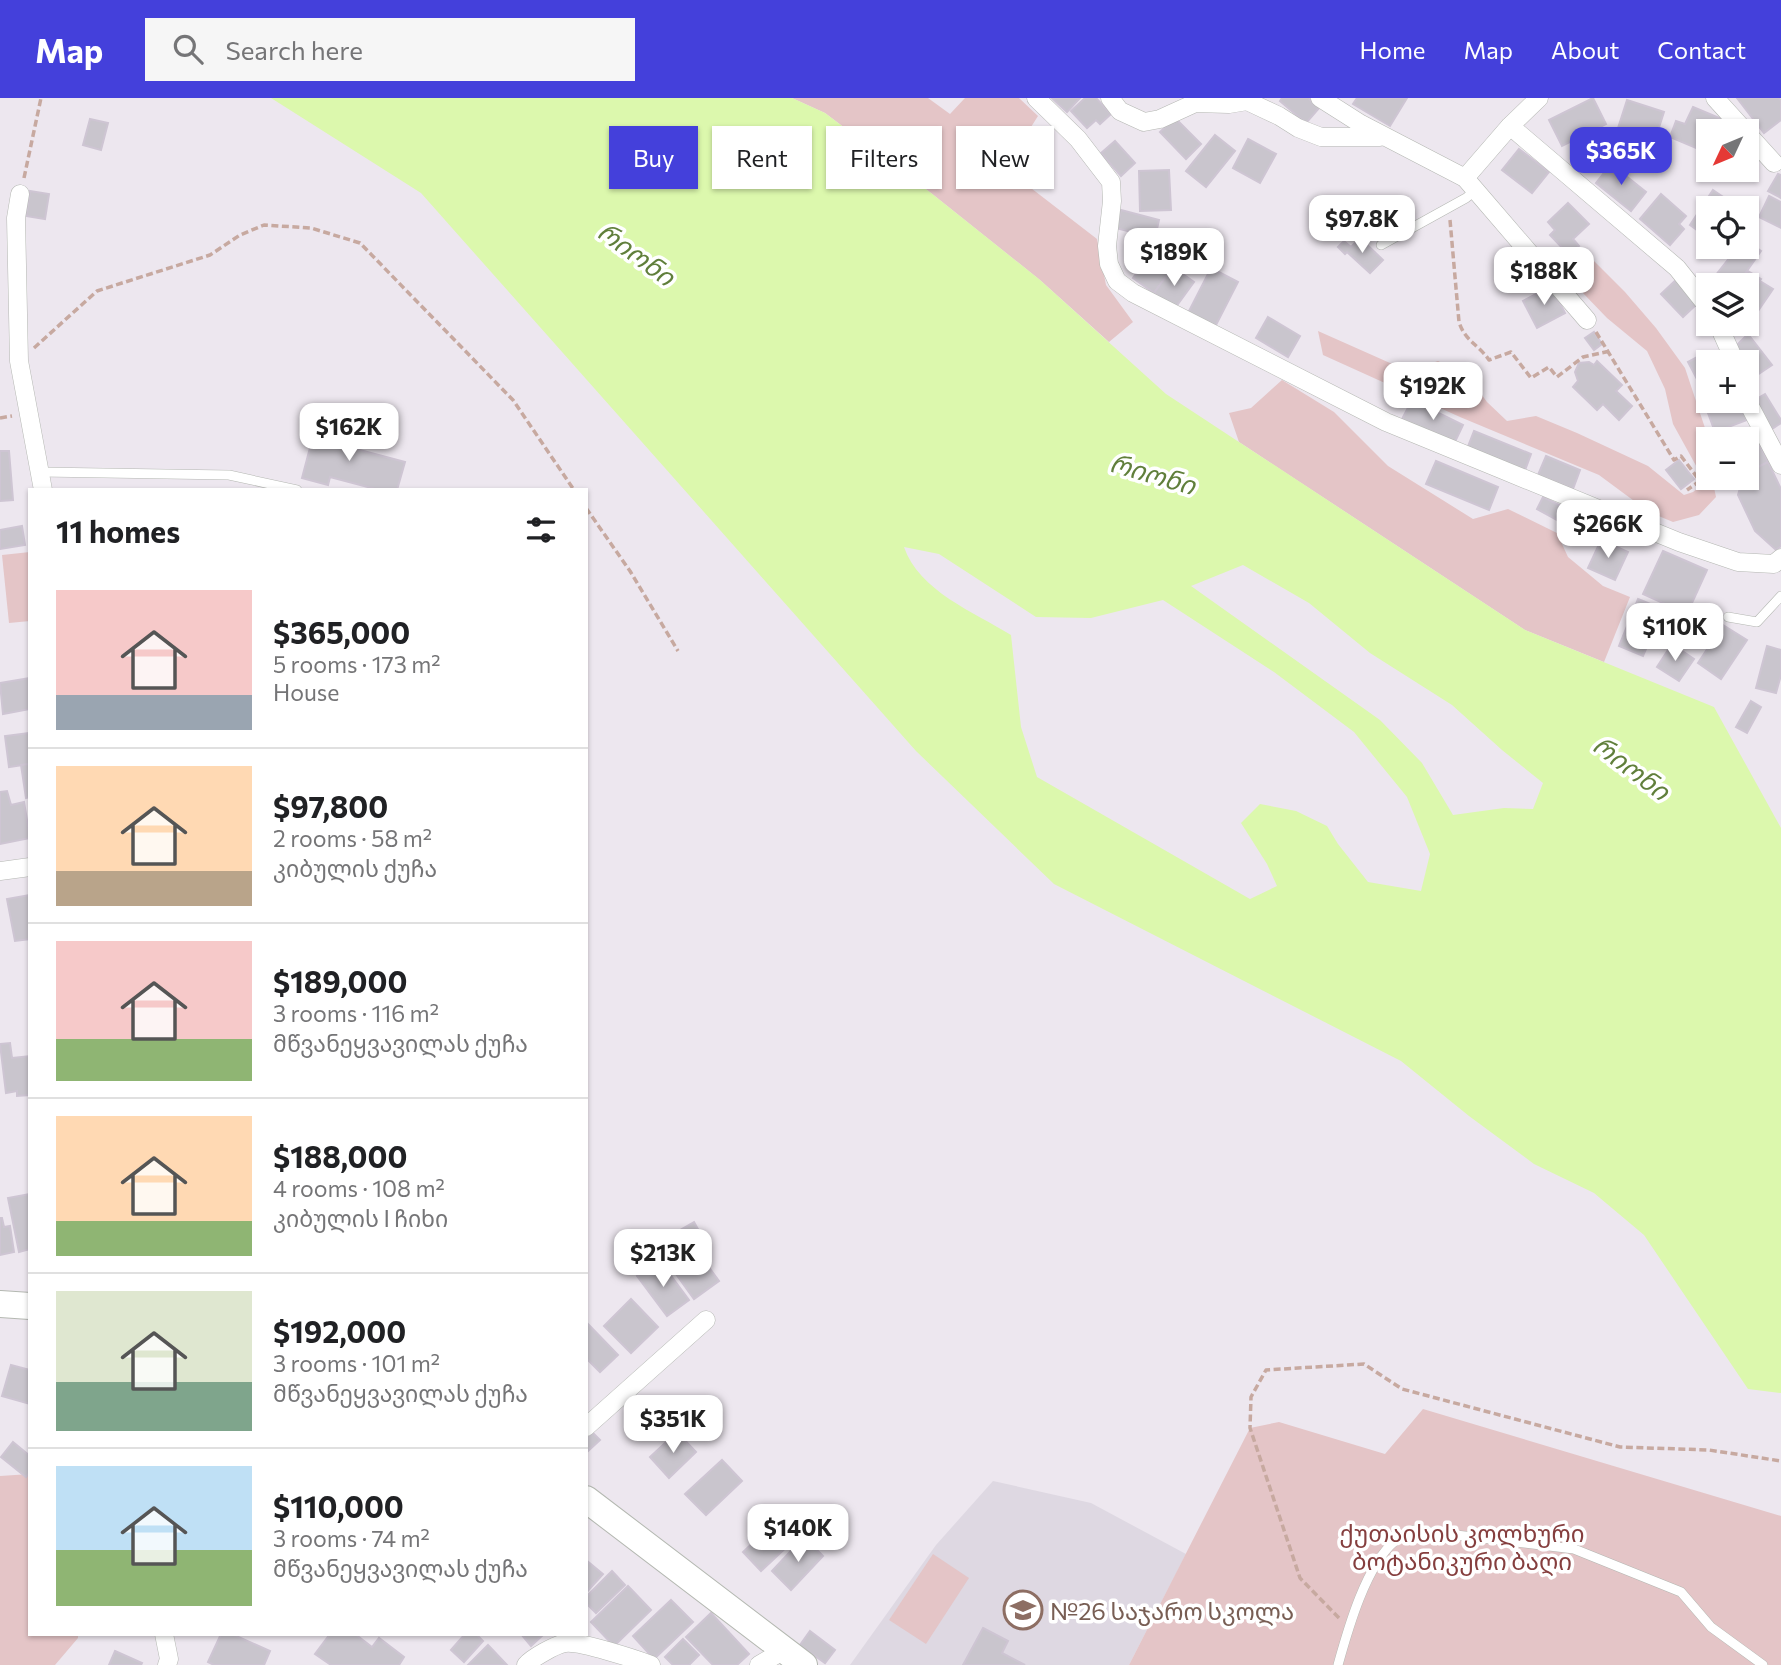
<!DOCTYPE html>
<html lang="en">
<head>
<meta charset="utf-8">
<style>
  body { margin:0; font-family:Commissioner,"Noto Sans Georgian",sans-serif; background:#f6f6f6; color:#202124; height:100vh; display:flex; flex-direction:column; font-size:26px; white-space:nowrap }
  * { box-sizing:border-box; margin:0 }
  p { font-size:23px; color:#757577 }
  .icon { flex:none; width:38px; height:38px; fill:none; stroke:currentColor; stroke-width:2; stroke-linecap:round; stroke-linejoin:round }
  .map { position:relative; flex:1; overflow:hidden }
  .drawer { position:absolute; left:28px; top:390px; width:560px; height:1148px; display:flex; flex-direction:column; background:#fff; border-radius:0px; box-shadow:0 2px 5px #0004 }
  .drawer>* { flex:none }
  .banner { position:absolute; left:609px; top:28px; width:665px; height:63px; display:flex; gap:14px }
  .needle { width:46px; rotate:226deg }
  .controls { position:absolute; left:1696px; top:21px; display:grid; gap:14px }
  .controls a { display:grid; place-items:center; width:63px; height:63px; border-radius:0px; background:#fff; box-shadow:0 2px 5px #0004; font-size:35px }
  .price { position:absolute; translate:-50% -60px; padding:0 16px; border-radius:14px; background:#fff; color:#222; font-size:23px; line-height:46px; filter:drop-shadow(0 2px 4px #0008) }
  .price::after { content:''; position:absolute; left:50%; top:42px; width:21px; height:16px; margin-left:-10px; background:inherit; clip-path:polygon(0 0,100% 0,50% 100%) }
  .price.on { background:#4440db; color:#fff }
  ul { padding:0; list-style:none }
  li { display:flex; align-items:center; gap:21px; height:175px; padding:0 28px }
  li+li { border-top:2px solid #e0e0e0 }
  li span { display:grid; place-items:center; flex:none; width:196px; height:140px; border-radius:0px; color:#555 }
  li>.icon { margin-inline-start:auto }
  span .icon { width:84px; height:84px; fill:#fffc; stroke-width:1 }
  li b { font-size:30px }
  h2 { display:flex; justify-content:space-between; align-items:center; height:84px; padding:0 28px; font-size:30px }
  .chip { padding:0 24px; border-radius:0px; background:#fff; box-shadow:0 2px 5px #0004; font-size:24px; line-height:63px }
  .chip.on { background:#4440db; color:#fff }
  header { display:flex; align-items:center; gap:42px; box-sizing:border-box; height:98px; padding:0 35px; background:#4440db; color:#fff }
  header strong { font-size:33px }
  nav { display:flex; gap:38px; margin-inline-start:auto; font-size:24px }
  .search { width:490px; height:63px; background:#f6f6f6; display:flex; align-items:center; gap:18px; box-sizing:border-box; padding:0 24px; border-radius:0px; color:#757577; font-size:26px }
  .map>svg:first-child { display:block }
  .education { fill:#ded8e2 }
  .green { fill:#e4c5c7 }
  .water { fill:#dcf8ad; fill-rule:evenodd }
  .building { fill:#c9c5cd; stroke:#cec5d3; stroke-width:2 }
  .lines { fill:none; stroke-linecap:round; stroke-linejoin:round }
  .lane-casing { stroke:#b4b7b2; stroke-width:10 }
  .street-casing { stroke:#b4b7b2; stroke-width:19 }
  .secondary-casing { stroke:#b4b8b1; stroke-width:28 }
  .path { stroke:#c7a9a0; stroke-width:3.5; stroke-dasharray:7 3.5; stroke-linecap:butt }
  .lane { stroke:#fff; stroke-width:9 }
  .street { stroke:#fff; stroke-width:18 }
  .secondary { stroke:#fff; stroke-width:26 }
  .labels { text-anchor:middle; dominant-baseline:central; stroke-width:7; stroke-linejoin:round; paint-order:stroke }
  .park-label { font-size:24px; fill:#853e3e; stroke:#fff }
  .education-label { font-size:24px; fill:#785e54; stroke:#fff; text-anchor:start }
  .water-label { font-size:26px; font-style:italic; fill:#607f3b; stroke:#fff }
</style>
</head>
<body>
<header>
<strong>Map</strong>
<div class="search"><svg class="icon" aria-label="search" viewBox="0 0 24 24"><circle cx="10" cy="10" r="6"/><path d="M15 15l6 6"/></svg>Search here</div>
<nav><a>Home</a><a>Map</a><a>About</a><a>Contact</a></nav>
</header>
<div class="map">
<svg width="1781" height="1567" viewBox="0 0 1781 1567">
  <rect width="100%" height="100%" fill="#ede7ef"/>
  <polygon class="education" points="993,1383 1091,1405 1186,1456 1129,1567 850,1567 936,1447"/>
  <g class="green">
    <polygon points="792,0 928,0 950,16 965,0 1019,0 1038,18 1005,70 1097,141 1106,187 1133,224 1109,244 1040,182 931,95 825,15"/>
    <polygon points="1586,155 1625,194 1656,230 1685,270 1707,336 1708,380 1712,380 1716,399 1699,417 1673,424 1649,414 1599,377 1460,319 1323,257 1318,233 1408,273 1438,263 1469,279 1487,304 1507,323 1536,318 1577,335 1648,368 1684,397 1693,394 1705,384 1673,326 1665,291 1647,253 1607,220 1581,193 1560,167"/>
    <polygon points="1282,282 1334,314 1388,368 1473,421 1508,411 1557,435 1568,459 1603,488 1630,499 1604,564 1525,532 1239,344 1229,315 1251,310"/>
    <polygon points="30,454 30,523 9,525 2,457"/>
    <polygon points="1423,1311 1781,1418 1781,1567 1129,1567 1250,1330 1279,1324 1385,1356"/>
    <polygon points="30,1376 30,1536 78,1537 78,1540 55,1567 0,1567 0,1378"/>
    <polygon points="933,1456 969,1480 926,1546 889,1522"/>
  </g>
  <path class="water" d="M271 0H792L825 15 931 95 1040 182 1166 296 1525 532 1714 609 1781 730V1295L1748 1291 1644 1137 1594 1095 1534 1066 1469 1018 1401 963 1054 786 916 653 421 95ZM904 449 939 456 1036 519 1091 520 1163 502 1274 574 1354 634 1407 699 1430 756 1421 793 1368 784 1338 746 1327 728 1296 713 1260 706 1241 725 1267 766 1277 788 1250 801 1037 679 1021 629 1011 537C974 514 919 493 904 449ZM1243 467 1309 505 1370 555 1452 607 1502 652 1543 685 1533 711 1504 710 1453 717 1422 665 1380 622 1191 488Z"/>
  <g class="building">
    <polygon points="1052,0 1080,0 1067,14"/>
    <polygon points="1085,0 1096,0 1111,16 1100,26 1096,22 1087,30 1071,13"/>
    <polygon points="1282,0 1308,0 1319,10 1306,25 1280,3"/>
    <polygon points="1357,0 1407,0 1390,28 1353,6"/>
    <polygon points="1593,0 1606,26 1562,48 1549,22"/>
    <polygon points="1737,0 1779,0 1781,3 1781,22 1764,35"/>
    <polygon points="1627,2 1664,14 1655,42 1618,30"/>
    <polygon points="1693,9 1729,24 1725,33 1708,33 1708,55 1670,39 1676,23 1685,26"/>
    <polygon points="1175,20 1201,46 1186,61 1160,34"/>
    <polygon points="90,21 108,25 101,52 83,47"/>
    <polygon points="1215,37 1235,53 1206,89 1186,73"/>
    <polygon points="1248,41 1276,56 1260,85 1233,70"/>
    <polygon points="1115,43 1135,65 1121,78 1101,55"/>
    <polygon points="1519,51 1549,74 1532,95 1502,72"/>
    <polygon points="1611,66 1646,94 1631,113 1596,85"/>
    <polygon points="1169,72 1171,112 1140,113 1139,73"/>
    <polygon points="1778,76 1781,77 1781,100 1768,93"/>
    <polygon points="1713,92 1738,109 1708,110 1708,140 1690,127"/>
    <polygon points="30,93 49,96 45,121 26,118"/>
    <polygon points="1661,96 1686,118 1679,126 1684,131 1670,147 1640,121"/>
    <polygon points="1769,98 1781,104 1781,130 1759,119"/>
    <polygon points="1568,105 1589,126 1573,141 1579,148 1569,157 1550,137 1555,132 1548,124"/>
    <polygon points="1121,112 1159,122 1155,140 1116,130"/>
    <polygon points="1360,140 1383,162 1370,175 1347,154 1345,156 1338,149 1344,143 1351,149"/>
    <polygon points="1746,142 1761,153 1737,187 1708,187 1738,149 1746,149"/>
    <polygon points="1151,154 1173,169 1154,195 1133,180"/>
    <polygon points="1173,169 1194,184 1175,210 1154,195"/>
    <polygon points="1211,170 1238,184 1215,229 1188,215"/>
    <polygon points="1748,173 1761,181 1746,203 1746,187 1737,187"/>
    <polygon points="1677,181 1699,204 1683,219 1661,196"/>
    <polygon points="1760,183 1773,191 1743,235 1730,227 1746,226 1746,203"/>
    <polygon points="1551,188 1565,215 1537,230 1523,203"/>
    <polygon points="1268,219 1300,238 1288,259 1256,240"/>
    <polygon points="1594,234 1602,246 1594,252 1585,240"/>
    <polygon points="1748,236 1772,267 1754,279 1736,248"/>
    <polygon points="1705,255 1709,264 1708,283 1700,287 1688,264"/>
    <polygon points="1597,263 1622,287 1616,293 1632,308 1619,322 1603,306 1597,312 1573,289 1578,283 1575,274 1579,265 1589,264 1594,267"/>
    <polygon points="1708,293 1708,303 1739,303 1747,322 1715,334 1701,296"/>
    <polygon points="1765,296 1781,322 1781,325 1769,333 1751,304"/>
    <polygon points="1412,302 1463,327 1454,346 1402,321"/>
    <polygon points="316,327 344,334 341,347 405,364 397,392 379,392 330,379 328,387 302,380"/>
    <polygon points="1474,333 1531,356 1524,375 1467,351"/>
    <polygon points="1754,334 1768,364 1746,375 1746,341 1739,341"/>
    <polygon points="0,353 9,353 13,402 0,403"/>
    <polygon points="1546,358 1580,372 1573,391 1538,377"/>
    <polygon points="1679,362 1694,381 1681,391 1666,372"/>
    <polygon points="1436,363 1498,389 1489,412 1426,386"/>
    <polygon points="1768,364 1781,391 1781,448 1776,452 1755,433 1738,397 1743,380 1746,380 1746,375"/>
    <polygon points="1543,399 1565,410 1559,423 1537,411"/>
    <polygon points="22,428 25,447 0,451 0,432"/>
    <polygon points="1601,442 1628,454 1615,482 1588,470"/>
    <polygon points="1663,453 1707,472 1687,516 1643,496"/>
    <polygon points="1638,501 1663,511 1643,558 1619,548"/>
    <polygon points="1723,527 1747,542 1721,581 1698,565"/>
    <polygon points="1672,546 1694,561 1679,583 1657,569"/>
    <polygon points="1767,548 1781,552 1781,577 1776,595 1756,590"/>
    <polygon points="30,580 30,611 3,616 0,585"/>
    <polygon points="1751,603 1761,609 1747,635 1736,629"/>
    <polygon points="30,635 30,666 9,669 5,638"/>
    <polygon points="30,666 30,699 26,700 21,667"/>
    <polygon points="7,693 11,707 24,704 30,740 0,746 0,694"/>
    <polygon points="30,797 30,841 15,843 7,801"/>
    <polygon points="10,945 12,960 30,958 30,997 17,998 17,993 6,995 0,946"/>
    <polygon points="30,1096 30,1151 19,1154 8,1100"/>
    <polygon points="0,1120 2,1120 4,1129 10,1128 14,1154 0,1157"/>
    <polygon points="694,1124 699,1133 686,1142 680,1132"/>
    <polygon points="694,1149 719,1183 694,1201 676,1176 686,1169 679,1159"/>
    <polygon points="663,1167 689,1202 667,1218 637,1178 648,1169 652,1175"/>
    <polygon points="631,1201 658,1229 631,1255 604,1228"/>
    <polygon points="587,1225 618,1257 600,1274 586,1260"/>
    <polygon points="11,1267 30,1272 30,1306 2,1298"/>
    <polygon points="589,1331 600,1342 586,1355 586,1333"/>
    <polygon points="677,1334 696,1354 669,1380 650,1359"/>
    <polygon points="13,1344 30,1358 30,1374 26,1379 1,1359"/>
    <polygon points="722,1362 742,1383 706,1417 685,1396"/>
    <polygon points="773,1426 791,1445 761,1473 743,1454"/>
    <polygon points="804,1439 823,1458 791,1492 772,1473"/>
    <polygon points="586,1462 603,1476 586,1495"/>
    <polygon points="612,1473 625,1487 596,1515 586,1505 586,1499"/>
    <polygon points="628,1488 651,1512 614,1548 591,1524"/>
    <polygon points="671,1502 693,1524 654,1561 633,1538"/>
    <polygon points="711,1515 749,1556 737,1567 713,1567 686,1539"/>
    <polygon points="983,1530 1008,1543 1002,1555 1025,1567 963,1567"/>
    <polygon points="810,1533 835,1552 825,1565 800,1547"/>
    <polygon points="221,1536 232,1536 270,1553 264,1567 214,1567 208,1564"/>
    <polygon points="330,1536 355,1536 372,1549 379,1540 404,1559 399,1567 331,1567 315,1556"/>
    <polygon points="465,1536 476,1536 483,1543 464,1564 451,1552"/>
    <polygon points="521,1536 544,1536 531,1548"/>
    <polygon points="683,1541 699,1557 689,1567 673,1567 665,1559"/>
    <polygon points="488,1547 507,1567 468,1567"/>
    <polygon points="115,1553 142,1565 141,1567 109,1567"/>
  </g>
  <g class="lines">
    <defs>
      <g id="lane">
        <polyline points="1381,147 1466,100 1476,92"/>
        <polyline points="41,374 229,377 297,392"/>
        <polyline points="1728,519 1757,524 1781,498"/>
        <path d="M1338 1567C1348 1531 1366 1467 1395 1443 1400 1438 1408 1435 1414 1432L1574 1451 1681 1494 1711 1529 1763 1567"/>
      </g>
      <g id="street">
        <polyline points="1036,0 1078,41 1111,84 1112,103 1107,148 1109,166 1117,183 1133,195 1386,324 1503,372 1679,444 1738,464 1774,466 1781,460"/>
        <polyline points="1110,0 1120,13 1144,24 1160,21 1195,5 1229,6 1247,3 1279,18 1298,30 1321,39 1380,39"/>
        <polyline points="1320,0 1361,26 1465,80 1587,222"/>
        <polyline points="1715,0 1774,65"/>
        <polyline points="1510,28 1677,170 1708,209"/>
        <polyline points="1465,80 1510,28 1539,0"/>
        <polyline points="20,96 16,120 19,263 43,392"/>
        <polyline points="1718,226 1735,264"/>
        <polyline points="1746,301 1781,367"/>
        <polyline points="0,773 30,769"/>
        <polyline points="586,1329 706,1222"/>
        <polyline points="164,1536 169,1561 167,1567"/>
        <path d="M526 1567C532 1560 555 1547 565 1545 580 1543 635 1561 651 1567"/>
        <polyline points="759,1567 784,1552"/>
      </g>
      <g id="secondary">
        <polyline points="0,1206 30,1208"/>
        <polyline points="586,1401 804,1567"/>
      </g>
    </defs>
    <use href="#lane" class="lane-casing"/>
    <use href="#street" class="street-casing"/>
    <use href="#secondary" class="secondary-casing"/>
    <g class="path">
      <polyline points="24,80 41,0"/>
      <path d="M1450 122 1459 224C1465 243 1478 246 1489 262L1511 254 1531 280 1549 269 1557 279 1583 259 1610 253"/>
      <polyline points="1596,234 1674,362 1681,358 1700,383 1687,392"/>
      <polyline points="34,250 97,193 210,157 240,137 264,127 311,130 360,145 513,302 574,392"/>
      <polyline points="0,320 12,318"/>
      <polyline points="586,410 630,473 678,553"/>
      <polyline points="1339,1520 1300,1480 1250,1330 1251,1299 1266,1272 1364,1266 1402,1291 1620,1349 1709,1352 1781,1363"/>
    </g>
    <use href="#lane" class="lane"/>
    <use href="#street" class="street"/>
    <use href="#secondary" class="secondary"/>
  </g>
  <defs>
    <symbol id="school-ring" viewBox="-11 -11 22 22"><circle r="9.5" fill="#fff" stroke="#8d6e63" stroke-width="1.5"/><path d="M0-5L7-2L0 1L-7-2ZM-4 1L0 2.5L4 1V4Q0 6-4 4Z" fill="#8d6e63"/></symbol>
  </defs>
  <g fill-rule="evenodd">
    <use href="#school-ring" x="1001" y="1490" width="44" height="44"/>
  </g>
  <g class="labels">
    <g class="park-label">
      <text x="1462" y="1434">ქუთაისის კოლხური<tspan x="1462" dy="28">ბოტანიკური ბაღი</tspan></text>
    </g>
    <g class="education-label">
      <text x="1050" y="1512">№26 საჯარო სკოლა</text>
    </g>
    <g class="water-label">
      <text transform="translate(637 155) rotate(36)">რიონი</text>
      <text transform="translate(1153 375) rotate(16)">რიონი</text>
      <text transform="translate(1632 669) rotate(37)">რიონი</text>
    </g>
  </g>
</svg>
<div class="controls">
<a><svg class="needle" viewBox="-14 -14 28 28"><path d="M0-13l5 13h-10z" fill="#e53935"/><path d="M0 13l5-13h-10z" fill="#757577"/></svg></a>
<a><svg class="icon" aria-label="locate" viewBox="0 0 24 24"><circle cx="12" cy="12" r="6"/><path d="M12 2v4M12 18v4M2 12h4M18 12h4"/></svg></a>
<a><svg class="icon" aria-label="layers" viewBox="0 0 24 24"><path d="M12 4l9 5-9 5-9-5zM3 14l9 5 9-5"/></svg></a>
<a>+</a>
<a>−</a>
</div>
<b class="price on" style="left:1621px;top:89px">$365K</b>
<b class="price" style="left:1362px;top:157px">$97.8K</b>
<b class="price" style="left:1174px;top:190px">$189K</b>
<b class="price" style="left:1544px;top:209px">$188K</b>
<b class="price" style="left:1433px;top:324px">$192K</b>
<b class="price" style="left:349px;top:365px">$162K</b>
<b class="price" style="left:1608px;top:462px">$266K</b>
<b class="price" style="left:1675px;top:565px">$110K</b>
<b class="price" style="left:663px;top:1191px">$213K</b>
<b class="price" style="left:673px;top:1357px">$351K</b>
<b class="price" style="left:798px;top:1466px">$140K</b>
<div class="banner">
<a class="chip on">Buy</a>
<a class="chip">Rent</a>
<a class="chip">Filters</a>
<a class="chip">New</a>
</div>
<section class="drawer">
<h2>11 homes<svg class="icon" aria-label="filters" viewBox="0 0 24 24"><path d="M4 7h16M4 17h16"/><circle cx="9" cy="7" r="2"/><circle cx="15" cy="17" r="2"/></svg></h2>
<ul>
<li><span style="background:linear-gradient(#f6c9c9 75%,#9aa5b1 0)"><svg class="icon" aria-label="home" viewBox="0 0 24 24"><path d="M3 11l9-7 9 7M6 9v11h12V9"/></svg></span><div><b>$365,000</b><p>5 rooms · 173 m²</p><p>House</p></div></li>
<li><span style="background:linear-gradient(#ffd9b3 75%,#b9a48a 0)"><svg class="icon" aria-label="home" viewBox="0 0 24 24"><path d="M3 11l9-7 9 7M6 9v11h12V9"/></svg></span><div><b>$97,800</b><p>2 rooms · 58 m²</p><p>კიბულის ქუჩა</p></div></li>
<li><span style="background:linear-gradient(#f6c9c9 70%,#8fb573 0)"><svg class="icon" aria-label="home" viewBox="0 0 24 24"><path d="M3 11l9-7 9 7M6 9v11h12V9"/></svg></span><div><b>$189,000</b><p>3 rooms · 116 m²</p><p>მწვანეყვავილას ქუჩა</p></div></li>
<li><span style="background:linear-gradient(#ffd9b3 75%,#8fb573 0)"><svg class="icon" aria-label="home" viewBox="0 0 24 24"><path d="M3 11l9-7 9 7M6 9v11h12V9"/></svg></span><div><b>$188,000</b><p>4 rooms · 108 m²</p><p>კიბულის I ჩიხი</p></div></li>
<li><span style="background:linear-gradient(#dfe7d0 65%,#7fa58c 0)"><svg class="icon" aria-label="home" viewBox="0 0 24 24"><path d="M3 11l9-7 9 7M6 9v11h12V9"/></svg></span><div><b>$192,000</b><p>3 rooms · 101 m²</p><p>მწვანეყვავილას ქუჩა</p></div></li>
<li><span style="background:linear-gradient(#bfe0f5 60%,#8fb573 0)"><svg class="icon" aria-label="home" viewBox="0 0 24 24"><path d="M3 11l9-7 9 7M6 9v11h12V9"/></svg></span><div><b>$110,000</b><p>3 rooms · 74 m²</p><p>მწვანეყვავილას ქუჩა</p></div></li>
</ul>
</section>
</div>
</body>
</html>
